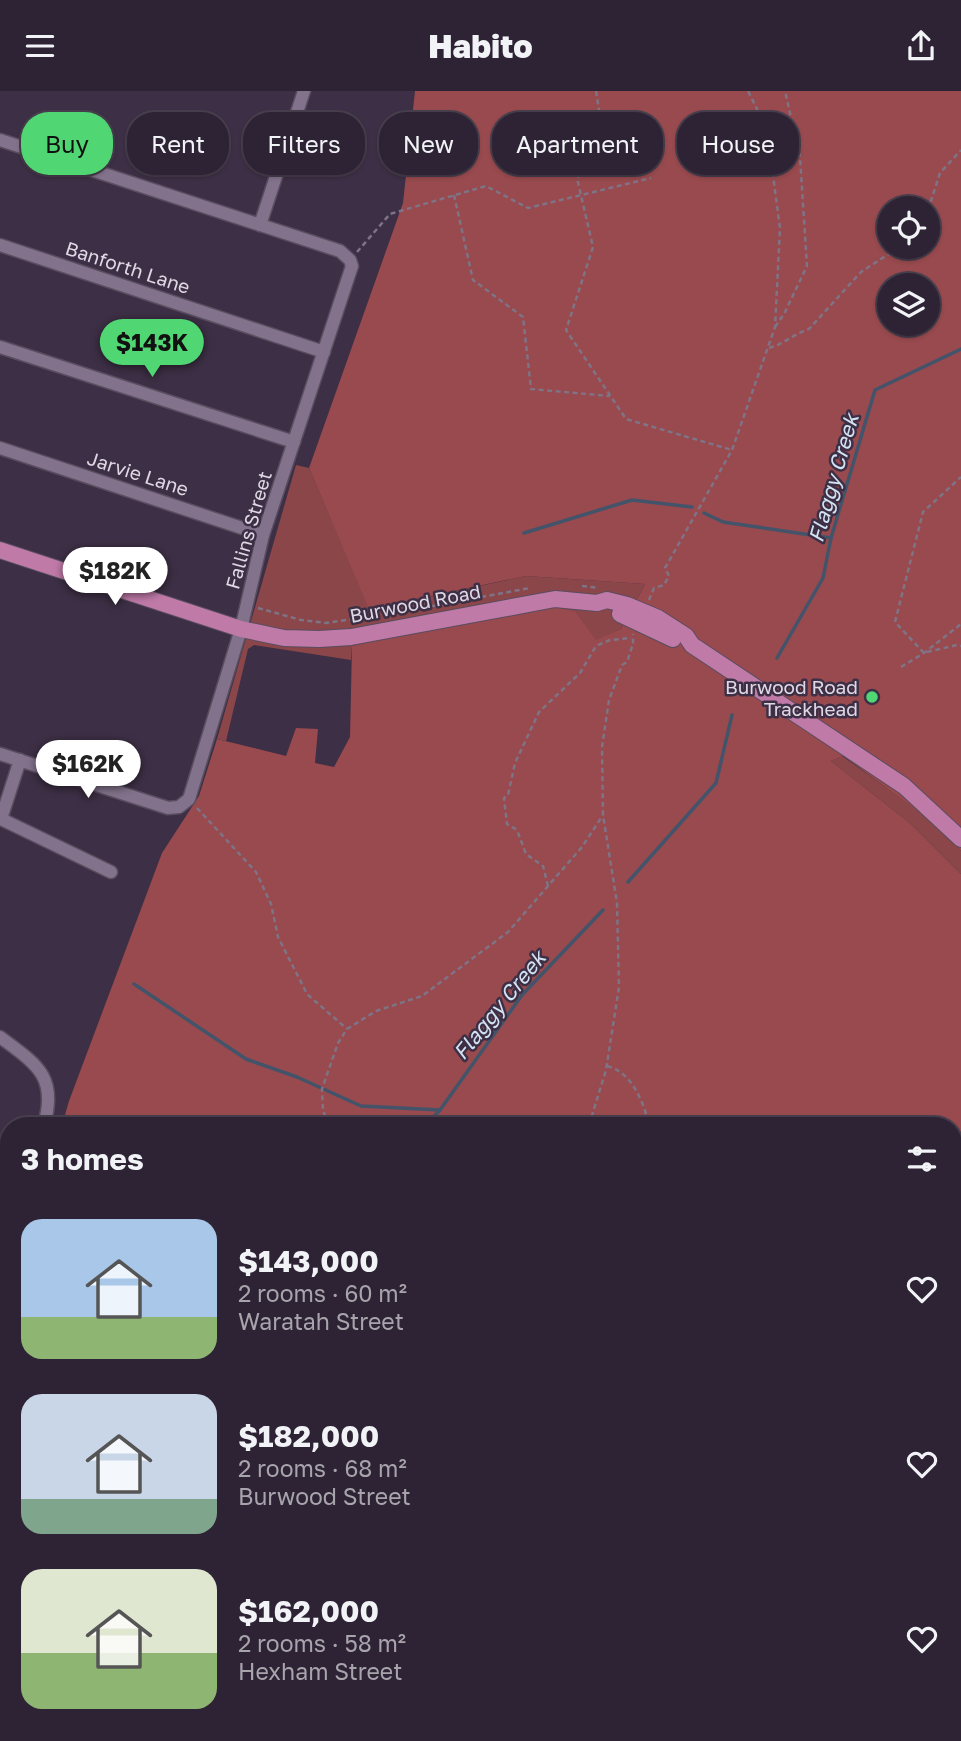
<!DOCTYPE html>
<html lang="en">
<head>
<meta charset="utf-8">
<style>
  body { margin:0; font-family:"Golos Text",sans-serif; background:#362b3c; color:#f1f3f6; height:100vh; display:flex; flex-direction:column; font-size:26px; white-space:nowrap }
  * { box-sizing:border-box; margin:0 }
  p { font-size:23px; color:#a7a4ac }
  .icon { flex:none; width:38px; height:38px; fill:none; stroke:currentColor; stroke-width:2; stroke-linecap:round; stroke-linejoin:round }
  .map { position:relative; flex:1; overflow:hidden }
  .details { position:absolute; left:0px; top:1026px; width:962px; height:625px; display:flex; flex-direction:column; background:#2e2334; border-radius:28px 28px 0 0; box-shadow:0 2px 5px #0004,0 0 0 2px #49404f }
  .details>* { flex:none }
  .guide { position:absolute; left:21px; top:21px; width:920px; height:63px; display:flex; gap:14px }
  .fabs { position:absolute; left:877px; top:105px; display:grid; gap:14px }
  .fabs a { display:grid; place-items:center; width:63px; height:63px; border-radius:50%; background:#2e2334; box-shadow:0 2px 5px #0004,0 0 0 2px #49404f; font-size:35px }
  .price { position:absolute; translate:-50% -60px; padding:0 16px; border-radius:24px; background:#fff; color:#222; font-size:23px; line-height:46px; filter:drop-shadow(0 2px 4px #0008) }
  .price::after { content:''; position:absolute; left:50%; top:42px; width:21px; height:16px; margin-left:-10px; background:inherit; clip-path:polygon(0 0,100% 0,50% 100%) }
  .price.current { background:#51d674; color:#111 }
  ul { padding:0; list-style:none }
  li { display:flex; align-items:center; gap:21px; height:175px; padding:0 21px }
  li span { display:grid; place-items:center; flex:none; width:196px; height:140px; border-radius:21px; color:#555 }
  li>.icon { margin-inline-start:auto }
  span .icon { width:84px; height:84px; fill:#fffc; stroke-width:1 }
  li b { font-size:30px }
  h2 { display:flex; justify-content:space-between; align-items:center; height:84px; padding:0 21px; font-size:30px }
  .pill { padding:0 24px; border-radius:28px; background:#2e2334; box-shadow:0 2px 5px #0004,0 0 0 2px #49404f; font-size:24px; line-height:63px }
  .pill.current { background:#51d674; color:#111 }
  header { display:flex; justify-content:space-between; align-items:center; height:91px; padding:0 21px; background:#2e2334; font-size:32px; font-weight:800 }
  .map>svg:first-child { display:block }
  .green { fill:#8b4649 }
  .forest { fill:#984a4e; fill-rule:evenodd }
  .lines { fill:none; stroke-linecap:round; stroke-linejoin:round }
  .stream { stroke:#43546a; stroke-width:3.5 }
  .building { fill:#454760 }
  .minor-casing { stroke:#594d5f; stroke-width:15 }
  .major-casing { stroke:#594d5f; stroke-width:18 }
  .path { stroke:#7f7386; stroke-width:2.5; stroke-dasharray:5 3.5; stroke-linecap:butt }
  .minor { stroke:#82728b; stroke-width:12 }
  .major { stroke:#c07aa8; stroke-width:16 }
  .poi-dot { fill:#51d674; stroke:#3d2f45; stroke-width:2.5 }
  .labels { text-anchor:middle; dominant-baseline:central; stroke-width:5; stroke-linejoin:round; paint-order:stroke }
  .street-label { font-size:19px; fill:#e0d8e5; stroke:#3d2f45 }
  .poi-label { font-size:19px; fill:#e0d8e5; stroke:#3d2f45; text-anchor:end }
  .water-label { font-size:21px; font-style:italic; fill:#d3e3f2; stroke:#3d2f45 }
</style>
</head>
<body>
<header><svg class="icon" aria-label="menu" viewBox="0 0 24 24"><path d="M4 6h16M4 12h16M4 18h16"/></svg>Habito<svg class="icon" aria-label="share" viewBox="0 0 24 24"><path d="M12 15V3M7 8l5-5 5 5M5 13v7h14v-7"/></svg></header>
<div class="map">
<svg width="961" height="1650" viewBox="0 0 961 1650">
  <rect width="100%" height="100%" fill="#3d2f45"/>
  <g class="green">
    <polygon points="296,374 309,377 370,518 526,485 645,493 621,538 596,550 576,521 449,532 352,555 351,569 254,554 248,558 226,650 217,648"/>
    <polygon points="842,665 919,720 961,760 961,783 910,732 831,670"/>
    <polygon points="954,1215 961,1219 961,1376 954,1374"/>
    <polygon points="961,1503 961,1650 926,1650 935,1642 954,1642 954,1515"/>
  </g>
  <g class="forest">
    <path d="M415 0H961V760L918 720 843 665 831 670 910 732 961 783V1219L954 1215V1034H62L69 1010 162 762 199 705 217 648 286 665 296 637 318 638 315 672 334 676 350 646 352 555 449 532 550 515 576 521 596 549 621 538 645 493 526 485 369 518 309 377 403 112ZM889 117H928V156H889ZM889 194H928V233H889Z"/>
    <polygon points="9,1224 9,1642 785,1642 800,1649 818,1650 0,1650 0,1240"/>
    <polygon points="954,1374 961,1376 961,1503 954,1515"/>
    <polygon points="845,1642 935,1642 926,1650 839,1650"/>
  </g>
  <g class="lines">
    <g class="stream">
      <polyline points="704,422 723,431 831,447"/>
      <polyline points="524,442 632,409 692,416"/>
      <polyline points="777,567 823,487 831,447 875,299 961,258"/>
      <polyline points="628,791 716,692 732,624"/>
      <polyline points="134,893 246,968 297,986 361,1015 440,1019"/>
      <polyline points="426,1034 440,1019 522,904 603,819"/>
      <polyline points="0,1466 9,1459"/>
      <polyline points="350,1642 351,1650"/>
    </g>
  </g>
  <polygon class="building" points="532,1642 578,1642 587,1650 529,1650 527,1648"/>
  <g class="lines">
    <defs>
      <g id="minor">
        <polyline points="0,49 340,160 350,169 352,175 263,444 241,538 189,708 179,716 168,717 0,663"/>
        <polyline points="260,134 304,0"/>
        <polyline points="0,154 324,261"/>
        <polyline points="0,256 294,351"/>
        <polyline points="0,357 263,444"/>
        <polyline points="20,669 1,728 111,781"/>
        <path d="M0 946C36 973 58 985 44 1034"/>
        <polyline points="0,1177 9,1150"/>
        <polyline points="954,1506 961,1509"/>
      </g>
      <g id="major">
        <polyline points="0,459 241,538 284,547 319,548 351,546 555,508 597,512 607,509 627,514 658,527 686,545 692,554 904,695 961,748"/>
        <polyline points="620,523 673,548"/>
        <polyline points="958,1650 961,1646"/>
      </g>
    </defs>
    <use href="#minor" class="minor-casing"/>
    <use href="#major" class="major-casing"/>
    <g class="path">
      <polyline points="596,0 605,58 577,87 593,156 566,239 626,328 732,359"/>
      <polyline points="454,104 473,189 523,226 531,298 610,305"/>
      <polyline points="928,119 940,82 961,59"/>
      <polyline points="357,161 390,123 486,95 528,117 651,87"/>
      <polyline points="775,236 784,223 807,175 800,66 785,0"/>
      <path d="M769 257C784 253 794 243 809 238L861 181 887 164 907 156"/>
      <polyline points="582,495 599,497"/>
      <polyline points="649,509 654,497 664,494 669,485 665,477 732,359 775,236 780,137 772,77 757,18 748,0"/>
      <polyline points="258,517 301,529 326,532 399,521"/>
      <polyline points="406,520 530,497"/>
      <polyline points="927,561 957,554 961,555"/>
      <polyline points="924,562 895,531 923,421 961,386"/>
      <polyline points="901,576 924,562 961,533"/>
      <polyline points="808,613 840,619"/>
      <polyline points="197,717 256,781 271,813 278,846 307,903 347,938"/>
      <polyline points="548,795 543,775 526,763 517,739 507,733 504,707 508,704 515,672 539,621 580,582 596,555 610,549 631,547"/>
      <path d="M607 975C632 981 644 1012 649 1034"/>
      <polyline points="328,1034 323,1019 322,998 338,952 347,938 376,920 422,905 508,841 582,756 603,724"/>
      <polyline points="589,1034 606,979 619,896 617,812 603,724 602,656 609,609 622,574 627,571 633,553 633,543"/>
      <polyline points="954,1187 961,1189"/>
      <polyline points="0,1511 9,1502"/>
      <polyline points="161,1650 167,1642"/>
      <polyline points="250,1650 251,1642"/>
      <polyline points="389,1650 391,1642"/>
    </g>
    <use href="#minor" class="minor"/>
    <use href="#major" class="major"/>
  </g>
  <circle class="poi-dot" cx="872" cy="606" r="7"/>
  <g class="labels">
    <g class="street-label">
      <text transform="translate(128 176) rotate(18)">Banforth Lane</text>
      <text transform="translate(138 382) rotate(18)">Jarvie Lane</text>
      <text transform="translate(248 439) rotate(-74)">Fallins Street</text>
      <text transform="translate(415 512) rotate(-11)">Burwood Road</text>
    </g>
    <g class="poi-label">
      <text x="858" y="595">Burwood Road<tspan x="858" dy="22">Trackhead</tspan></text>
    </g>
    <g class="water-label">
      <text transform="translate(833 387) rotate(-74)">Flaggy Creek</text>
      <text transform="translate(499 914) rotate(-51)">Flaggy Creek</text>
    </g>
  </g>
</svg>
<div class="fabs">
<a><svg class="icon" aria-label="locate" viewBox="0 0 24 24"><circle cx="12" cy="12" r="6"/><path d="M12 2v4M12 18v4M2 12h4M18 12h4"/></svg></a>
<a><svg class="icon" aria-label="layers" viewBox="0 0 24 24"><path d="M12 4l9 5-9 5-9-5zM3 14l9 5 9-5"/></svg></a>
</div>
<b class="price current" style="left:152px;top:288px">$143K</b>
<b class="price" style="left:115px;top:516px">$182K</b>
<b class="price" style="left:88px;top:709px">$162K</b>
<div class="guide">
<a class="pill current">Buy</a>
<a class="pill">Rent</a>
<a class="pill">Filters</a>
<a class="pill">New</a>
<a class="pill">Apartment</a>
<a class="pill">House</a>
</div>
<section class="details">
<h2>3 homes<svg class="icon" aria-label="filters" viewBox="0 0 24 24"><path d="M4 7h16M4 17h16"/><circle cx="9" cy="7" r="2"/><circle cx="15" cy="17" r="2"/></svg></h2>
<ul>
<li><span style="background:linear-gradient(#a9c7e8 70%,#8fb573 0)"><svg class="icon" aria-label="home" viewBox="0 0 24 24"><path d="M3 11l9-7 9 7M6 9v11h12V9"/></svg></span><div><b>$143,000</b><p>2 rooms · 60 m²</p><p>Waratah Street</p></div><svg class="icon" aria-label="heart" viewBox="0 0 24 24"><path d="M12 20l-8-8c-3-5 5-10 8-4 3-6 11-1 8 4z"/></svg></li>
<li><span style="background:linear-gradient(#c9d6e8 75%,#7fa58c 0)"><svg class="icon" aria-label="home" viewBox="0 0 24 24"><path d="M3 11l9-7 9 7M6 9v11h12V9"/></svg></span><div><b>$182,000</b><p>2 rooms · 68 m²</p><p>Burwood Street</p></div><svg class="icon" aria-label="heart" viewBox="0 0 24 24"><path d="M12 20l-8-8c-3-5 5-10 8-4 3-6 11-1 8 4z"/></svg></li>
<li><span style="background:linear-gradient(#dfe7d0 60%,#8fb573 0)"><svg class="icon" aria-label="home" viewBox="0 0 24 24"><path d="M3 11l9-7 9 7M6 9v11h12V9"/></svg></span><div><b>$162,000</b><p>2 rooms · 58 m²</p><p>Hexham Street</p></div><svg class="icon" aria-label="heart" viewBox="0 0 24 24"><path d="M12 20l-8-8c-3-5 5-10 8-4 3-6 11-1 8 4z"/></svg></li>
</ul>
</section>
</div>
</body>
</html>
